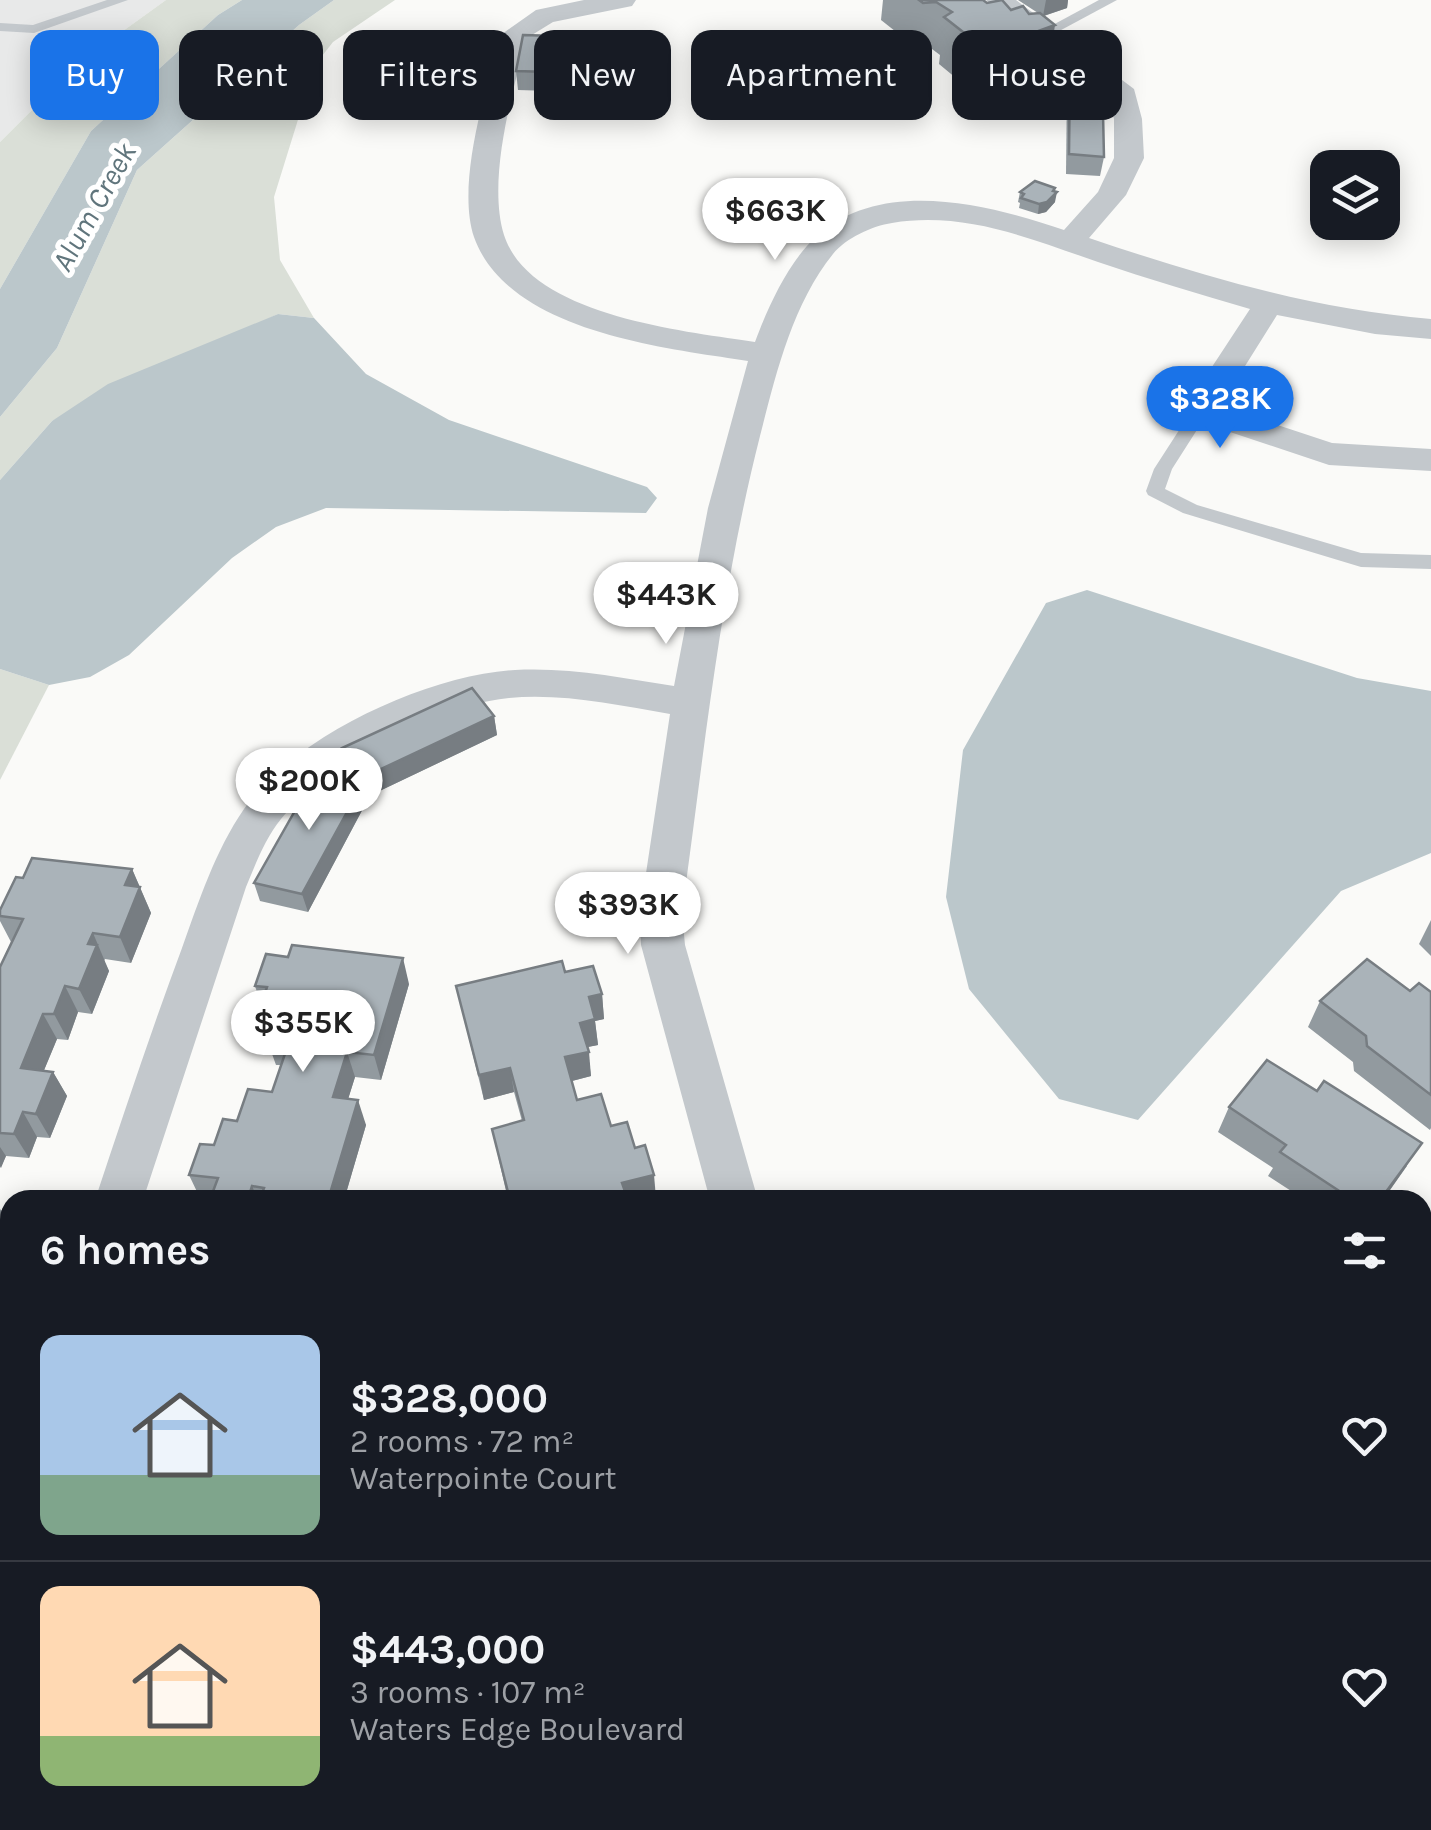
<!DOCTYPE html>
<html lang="en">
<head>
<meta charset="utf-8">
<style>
  body { margin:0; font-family:Karla,sans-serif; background:#20242c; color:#f1f3f6; height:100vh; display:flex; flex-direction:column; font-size:38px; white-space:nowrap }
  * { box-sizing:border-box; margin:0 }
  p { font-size:32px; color:#9ea1a6 }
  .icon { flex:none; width:55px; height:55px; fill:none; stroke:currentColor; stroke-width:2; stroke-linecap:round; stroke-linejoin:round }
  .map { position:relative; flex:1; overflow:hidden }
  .sheet { position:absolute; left:0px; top:1190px; width:1432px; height:640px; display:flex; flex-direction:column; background:#171b24; border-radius:30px 30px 0 0; box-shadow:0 5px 25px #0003 }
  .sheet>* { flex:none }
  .banner { position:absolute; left:30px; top:30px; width:1372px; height:90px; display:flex; gap:20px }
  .buttons { position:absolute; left:1310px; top:150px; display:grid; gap:20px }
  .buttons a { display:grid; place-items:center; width:90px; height:90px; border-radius:20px; background:#171b24; box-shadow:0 5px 25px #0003; font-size:50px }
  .price { position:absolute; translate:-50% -85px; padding:0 22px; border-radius:35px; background:#fff; color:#222; font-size:32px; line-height:65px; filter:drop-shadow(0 2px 5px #0008) }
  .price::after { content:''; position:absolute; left:50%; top:60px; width:30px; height:22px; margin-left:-15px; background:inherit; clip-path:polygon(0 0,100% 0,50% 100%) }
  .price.active { background:#1a73e8; color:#fff }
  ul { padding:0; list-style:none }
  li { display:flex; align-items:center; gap:30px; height:250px; padding:0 40px }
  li+li { border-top:2px solid #363941 }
  li span { display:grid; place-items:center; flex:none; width:280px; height:200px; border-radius:20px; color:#555 }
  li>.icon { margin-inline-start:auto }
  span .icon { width:120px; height:120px; fill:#fffc; stroke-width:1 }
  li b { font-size:42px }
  h2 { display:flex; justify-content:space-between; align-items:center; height:120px; padding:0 40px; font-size:42px }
  .chip { padding:0 35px; border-radius:20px; background:#171b24; box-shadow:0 5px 25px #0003; font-size:35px; line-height:90px }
  .chip.active { background:#1a73e8; color:#fff }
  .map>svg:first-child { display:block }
  .built { fill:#e8e9e9 }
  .green { fill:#dadfd7 }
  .water { fill:#bbc7cb }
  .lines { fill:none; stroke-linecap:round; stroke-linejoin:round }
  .lane { fill:#c3c8cc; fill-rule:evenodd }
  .street { fill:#c3c8cc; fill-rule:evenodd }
  .wall { fill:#929a9f }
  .shaded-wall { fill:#777d82 }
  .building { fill:#aab3b9; stroke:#777d82; stroke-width:2.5 }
  .labels { text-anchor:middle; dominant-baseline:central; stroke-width:10; stroke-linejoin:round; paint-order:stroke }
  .far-water-label { font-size:30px; font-style:italic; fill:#60757c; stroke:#fff }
</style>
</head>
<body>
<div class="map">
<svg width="1431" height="1830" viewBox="0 0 1431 1830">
  <rect width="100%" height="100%" fill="#fafaf8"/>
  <polygon class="built" points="0,0 166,0 80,62 0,142"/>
  <g class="green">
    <polygon points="166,0 242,0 218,15 91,131 0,289 0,142 80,62"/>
    <polygon points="334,0 395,0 333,42 315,65 274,197 280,260 314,318 278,314 52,421 0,480 0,417 57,348 137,170 299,25"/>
    <polygon points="0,669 49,685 0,780"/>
  </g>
  <g class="water">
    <polygon points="242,0 334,0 299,25 137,170 57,348 0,417 0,289 91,131 218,15"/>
    <polygon points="278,314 314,318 366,374 449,420 647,487 657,498 646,513 326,508 276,527 232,558 129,655 90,677 49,685 0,669 0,480 52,421 108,384"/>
    <polygon points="1087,590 1357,678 1431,691 1431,853 1341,891 1138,1120 1059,1099 969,989 946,897 963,750 1046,603"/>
  </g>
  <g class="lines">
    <g class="lane">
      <polygon points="107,0 128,0 34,33 0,31 0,23 33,25"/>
      <polygon points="1099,0 1117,0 1050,36 1038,33"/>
      <polygon points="1200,405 1209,411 1172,469 1165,489 1197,505 1361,553 1431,555 1431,569 1361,567 1183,513 1148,495 1146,491 1154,469 1194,407"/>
    </g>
    <g class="street">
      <path d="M584 0H636L632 6 553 22 527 38C512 92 487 180 504 235 530 316 684 331 755 342 768 307 789 260 818 235 884 177 990 205 1064 230L1098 192 1114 158V119L1107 93 986 0H1016L1134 89 1142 119 1144 158 1126 195 1089 238C1202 276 1312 309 1431 319V339L1375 334 1277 315 1220 406 1332 443 1431 449V471L1329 465 1188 418 1183 411 1250 309C1199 294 1148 279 1098 262 1031 239 965 211 892 223 872 226 846 238 833 254 792 305 776 374 760 436 720 593 704 753 682 913L685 945 758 1200H710L641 945 640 913 670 714C617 705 562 693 509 698 433 706 329 759 281 819 265 839 256 863 246 887L143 1200H95C123 1116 151 1031 182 948 199 901 215 851 244 809 294 736 428 675 515 670 569 667 622 678 674 686L708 508 748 361C664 348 508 332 474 237 456 184 486 87 502 34L536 10Z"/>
      <polygon points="1431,1263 1431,1322 1422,1326 1422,1267"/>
      <polygon points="1422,1486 1431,1486 1431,1540 1422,1539"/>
      <polygon points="264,1820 329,1820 333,1830 268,1830"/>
      <polygon points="829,1820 889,1820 885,1830 825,1830"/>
    </g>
  </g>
  <g class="wall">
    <polygon points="883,0 983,0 987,3 1029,14 1038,13 1018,0 1068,0 1067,8 1044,16 1048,72 980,98 939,64 940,55 932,49 919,50 881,20"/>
    <polygon points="557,54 551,91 518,90 516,71"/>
    <polygon points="1070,67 1104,157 1100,176 1066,174 1067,86"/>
    <polygon points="1055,191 1055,202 1046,212 1038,214 1019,208 1020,203 1018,202 1020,192"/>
    <polygon points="494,716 497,735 369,796 365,791 367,801 308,912 260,901 254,883 358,781 346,767 342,748"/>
    <polygon points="132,869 151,913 131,963 105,959 104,961 109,971 92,1014 78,1012 68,1040 57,1039 44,1070 53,1072 67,1096 50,1138 37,1137 29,1158 6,1156 0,1168 0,967 11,942 0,921 0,910 23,878"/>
    <polygon points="1431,920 1431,956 1419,944"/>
    <polygon points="565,972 602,994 604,1019 595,1021 598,1045 587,1047 591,1076 572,1081 577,1100 611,1126 635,1148 656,1198 650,1200 508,1200 492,1129 522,1121 514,1092 484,1100 456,986"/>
    <polygon points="409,984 381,1080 355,1077 348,1099 366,1125 344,1200 215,1200 200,1198 189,1175 214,1145 237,1121 272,1092 281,1065 276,1065 267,1040 269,1034 260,1008 261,1004 255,986"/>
    <polygon points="1410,991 1431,992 1431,1128 1430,1130 1354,1071 1353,1062 1308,1027 1320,1001"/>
    <polygon points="1229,1107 1407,1166 1383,1200 1305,1200 1268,1176 1273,1168 1218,1132"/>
    <polygon points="0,1209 10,1220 10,1269 0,1268"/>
    <polygon points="473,1820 611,1820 606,1830 487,1830"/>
    <polygon points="970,1820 1161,1820 1160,1830 968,1830"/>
  </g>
  <g class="shaded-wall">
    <polygon points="1046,0 1068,0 1067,8 1043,16"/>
    <polygon points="1055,25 1048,72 980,98 986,50"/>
    <polygon points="556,36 557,54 551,91 550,72"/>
    <polygon points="1055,188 1054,195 1057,192 1055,202 1046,212 1038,214 1039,204"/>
    <polygon points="494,716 497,735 369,796 364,777"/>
    <polygon points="363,783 367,801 308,912 302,894"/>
    <polygon points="132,869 151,913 131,963 120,937 125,885"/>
    <polygon points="93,933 109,971 92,1014 79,989 88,944"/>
    <polygon points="403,958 409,984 381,1080 374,1055"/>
    <polygon points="65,986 78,1012 68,1040 54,1014"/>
    <polygon points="602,994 604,1019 595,1021 598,1045 583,1048 580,1023 589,997"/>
    <polygon points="43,1014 57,1039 35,1092 21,1068"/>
    <polygon points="347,1052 355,1077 341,1122 333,1097"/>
    <polygon points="589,1052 591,1076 568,1082 565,1057"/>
    <polygon points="510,1068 514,1092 484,1100 479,1075"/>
    <polygon points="53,1072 67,1096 50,1138 36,1114"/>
    <polygon points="358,1100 366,1125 344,1200 328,1200"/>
    <polygon points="23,1112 37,1137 29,1158 14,1134"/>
    <polygon points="1422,1143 1383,1200 1380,1200"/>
    <polygon points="0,1147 6,1156 1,1168 0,1166"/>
    <polygon points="654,1175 656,1198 650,1200 616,1200 622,1183"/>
    <polygon points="252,1186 258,1200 249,1200 248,1199"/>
    <polygon points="3,1209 10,1220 10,1269 0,1254 0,1212"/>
    <polygon points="0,1739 10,1746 10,1757 0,1745"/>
    <polygon points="26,1820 47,1820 41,1826 44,1830 20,1830"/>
    <polygon points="599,1820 611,1820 606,1830 595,1830 595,1827"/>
  </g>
  <g class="building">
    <polygon points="919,0 983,0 987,3 1002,0 1011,10 1023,6 1029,14 1040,13 1055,25 986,50 944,17 952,12 936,2 923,3"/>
    <polygon points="523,35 556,36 550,72 516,71"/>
    <polygon points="1070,67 1102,69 1104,157 1069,154"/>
    <polygon points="1035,181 1055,188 1053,191 1057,192 1047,202 1039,204 1021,198 1024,194 1020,192"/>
    <polygon points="472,688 494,716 364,777 342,748"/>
    <polygon points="317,772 363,783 302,894 254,883"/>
    <polygon points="32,858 132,869 125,885 140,887 120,937 93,933 88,944 97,945 79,989 65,986 54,1014 43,1014 21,1068 53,1072 36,1114 23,1112 14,1134 0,1133 0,967 23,919 0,916 0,910 16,877 23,878"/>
    <polygon points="292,945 403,958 374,1055 347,1052 333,1097 358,1100 328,1200 291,1200 261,1196 264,1188 252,1186 248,1199 212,1194 218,1178 189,1175 200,1144 214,1145 223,1119 237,1121 248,1089 272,1092 289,1042 267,1040 277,1011 260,1008 267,987 255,986 266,954 288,957"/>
    <polygon points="1367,959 1410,991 1419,983 1431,992 1431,1095 1367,1046 1366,1036 1320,1001"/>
    <polygon points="562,961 565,972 593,966 602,994 589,997 595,1019 580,1023 589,1052 565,1057 577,1100 601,1094 611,1126 627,1122 635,1148 645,1145 654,1175 622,1183 627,1197 616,1200 510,1200 492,1129 524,1120 510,1068 479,1075 456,986"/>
    <polygon points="1267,1060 1317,1091 1324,1081 1422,1143 1380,1200 1353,1200 1280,1152 1286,1145 1229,1107"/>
    <polygon points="0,1745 10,1756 10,1820 26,1820 28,1822 20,1830 0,1830"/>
    <polygon points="486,1820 599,1820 595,1827 599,1830 500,1830"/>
    <polygon points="976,1820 1161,1820 1160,1830 974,1830"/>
  </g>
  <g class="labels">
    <g class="far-water-label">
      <text transform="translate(94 207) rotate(-61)">Alum Creek</text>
    </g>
  </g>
</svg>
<div class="buttons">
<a><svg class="icon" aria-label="layers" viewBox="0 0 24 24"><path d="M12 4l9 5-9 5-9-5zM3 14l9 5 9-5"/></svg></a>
</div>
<b class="price" style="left:775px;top:263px">$663K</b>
<b class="price active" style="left:1220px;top:451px">$328K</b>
<b class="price" style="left:666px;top:647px">$443K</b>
<b class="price" style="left:309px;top:833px">$200K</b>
<b class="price" style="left:628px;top:957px">$393K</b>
<b class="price" style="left:303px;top:1075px">$355K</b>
<div class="banner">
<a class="chip active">Buy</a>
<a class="chip">Rent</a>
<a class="chip">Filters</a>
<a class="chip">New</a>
<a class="chip">Apartment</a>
<a class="chip">House</a>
</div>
<section class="sheet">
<h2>6 homes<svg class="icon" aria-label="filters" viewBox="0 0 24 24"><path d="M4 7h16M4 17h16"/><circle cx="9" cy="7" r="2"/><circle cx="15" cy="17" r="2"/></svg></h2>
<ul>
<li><span style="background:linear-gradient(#a9c7e8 70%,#7fa58c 0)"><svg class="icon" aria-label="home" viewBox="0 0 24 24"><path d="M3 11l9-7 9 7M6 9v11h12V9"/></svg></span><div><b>$328,000</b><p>2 rooms · 72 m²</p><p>Waterpointe Court</p></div><svg class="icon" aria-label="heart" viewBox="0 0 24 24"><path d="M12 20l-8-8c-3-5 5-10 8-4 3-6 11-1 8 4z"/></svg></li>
<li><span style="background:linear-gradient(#ffd9b3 75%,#8fb573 0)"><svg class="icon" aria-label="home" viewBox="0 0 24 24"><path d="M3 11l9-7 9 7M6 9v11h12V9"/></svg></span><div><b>$443,000</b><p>3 rooms · 107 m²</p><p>Waters Edge Boulevard</p></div><svg class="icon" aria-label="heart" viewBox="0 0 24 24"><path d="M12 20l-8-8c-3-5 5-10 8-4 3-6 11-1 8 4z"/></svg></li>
</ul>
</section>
</div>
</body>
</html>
